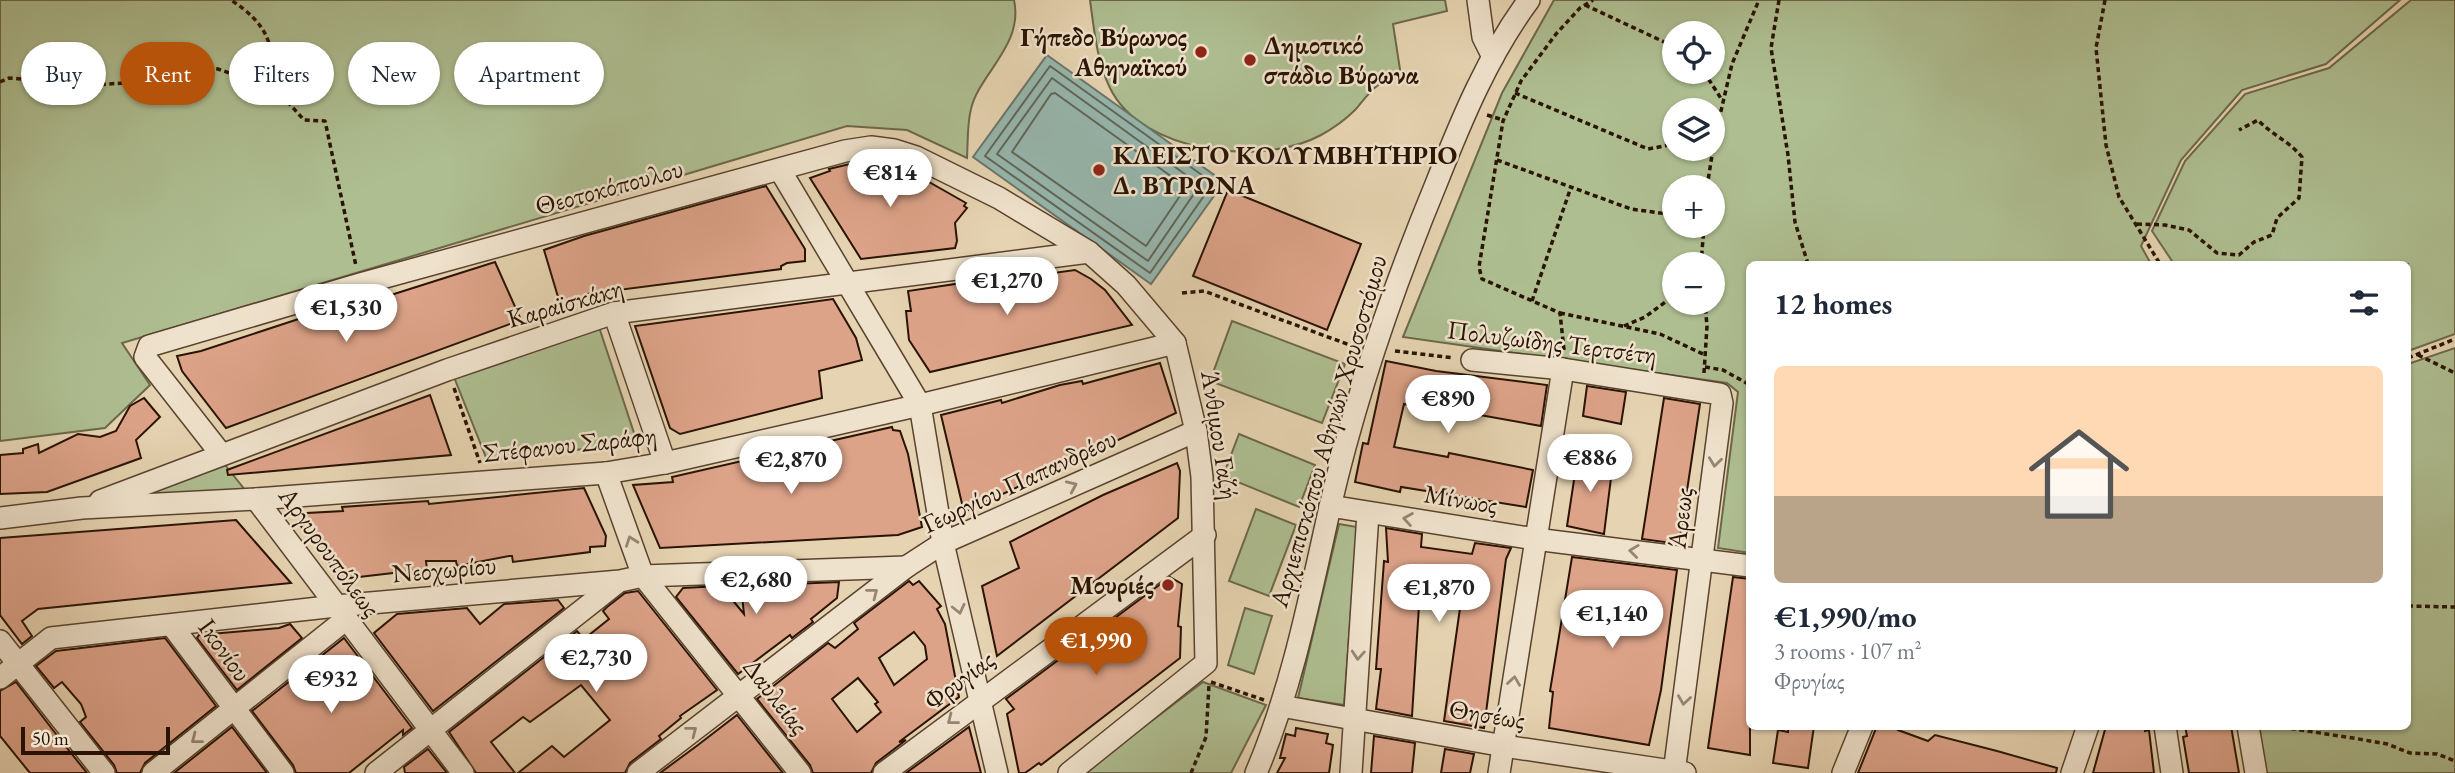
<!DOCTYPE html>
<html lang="en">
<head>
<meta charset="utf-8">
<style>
  body { margin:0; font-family:"EB Garamond",serif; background:#f6f6f7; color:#1f2937; height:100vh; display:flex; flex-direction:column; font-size:26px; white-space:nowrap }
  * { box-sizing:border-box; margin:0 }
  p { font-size:23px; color:#747a83 }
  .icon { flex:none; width:38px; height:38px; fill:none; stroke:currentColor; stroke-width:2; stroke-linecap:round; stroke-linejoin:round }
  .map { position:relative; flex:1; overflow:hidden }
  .sheet { position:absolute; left:1746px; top:261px; width:665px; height:469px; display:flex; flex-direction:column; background:#fff; border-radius:10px; box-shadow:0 2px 5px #0004 }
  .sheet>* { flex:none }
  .top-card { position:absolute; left:21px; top:42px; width:665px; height:63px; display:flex; gap:14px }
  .controls { position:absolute; left:1662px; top:21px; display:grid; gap:14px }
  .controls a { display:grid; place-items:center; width:63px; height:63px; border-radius:50%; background:#fff; box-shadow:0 2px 5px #0004; font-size:35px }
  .scale { position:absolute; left:21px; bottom:18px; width:149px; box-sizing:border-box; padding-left:7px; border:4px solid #2a1303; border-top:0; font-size:19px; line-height:24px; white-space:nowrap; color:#2a1303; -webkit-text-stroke:5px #efe2cc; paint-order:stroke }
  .price { position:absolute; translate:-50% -60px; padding:0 16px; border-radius:24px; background:#fff; color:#222; font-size:23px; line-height:46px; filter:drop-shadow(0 2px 4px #0008) }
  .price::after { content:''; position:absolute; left:50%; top:42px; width:21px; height:16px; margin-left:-10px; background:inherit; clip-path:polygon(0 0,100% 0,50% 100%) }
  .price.selected { background:#b45309; color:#fff }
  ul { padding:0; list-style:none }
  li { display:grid; align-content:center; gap:14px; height:371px; padding:0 28px }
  li span { display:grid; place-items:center; height:217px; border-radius:10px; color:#555 }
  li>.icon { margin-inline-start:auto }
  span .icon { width:126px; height:126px; fill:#fffc; stroke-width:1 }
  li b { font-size:30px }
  h2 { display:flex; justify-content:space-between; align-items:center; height:84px; padding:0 28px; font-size:30px }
  .tag { padding:0 24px; border-radius:32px; background:#fff; box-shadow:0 2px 5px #0004; font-size:24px; line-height:63px }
  .tag.selected { background:#b45309; color:#fff }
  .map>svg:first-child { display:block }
  .green { fill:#aebe91; stroke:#6c684a; stroke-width:2; fill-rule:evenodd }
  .water { fill:#96b7ae; stroke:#6b756a; stroke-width:2 }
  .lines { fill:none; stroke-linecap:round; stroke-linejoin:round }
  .shore { stroke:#606558; stroke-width:2 }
  .building { fill:#dda389; stroke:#2a1303; stroke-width:2; fill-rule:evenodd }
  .minor-casing { stroke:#59432e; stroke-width:24 }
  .path { stroke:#2a1303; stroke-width:3.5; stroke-dasharray:5 3.5; stroke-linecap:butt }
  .minor { stroke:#efe2cc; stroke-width:21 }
  .oneway { stroke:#968572 }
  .poi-dot { fill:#8f2418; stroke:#efe2cc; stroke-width:2.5 }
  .labels { text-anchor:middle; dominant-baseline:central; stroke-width:5; stroke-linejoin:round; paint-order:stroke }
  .poi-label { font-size:26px; font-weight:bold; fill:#2a1303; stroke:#efe2cc; text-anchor:end }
  .street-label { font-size:26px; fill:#2a1303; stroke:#efe2cc }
</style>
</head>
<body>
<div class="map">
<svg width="2455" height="773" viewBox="0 0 2455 773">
  <rect width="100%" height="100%" fill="#e6d3b1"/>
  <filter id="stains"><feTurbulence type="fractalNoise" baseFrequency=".00286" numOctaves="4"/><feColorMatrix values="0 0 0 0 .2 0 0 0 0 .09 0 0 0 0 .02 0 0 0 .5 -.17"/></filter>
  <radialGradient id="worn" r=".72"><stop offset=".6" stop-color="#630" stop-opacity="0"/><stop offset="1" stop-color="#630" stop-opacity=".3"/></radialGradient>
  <g class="green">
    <path d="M0 0H1014C1024 45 979 74 971 109 967 124 968 142 967 158L907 130 847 126 122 343 150 385 105 428 0 441Z"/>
    <path d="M1090 0H1445L1447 11 1393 24 1401 76C1394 79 1383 81 1377 86 1369 92 1362 102 1355 110 1346 119 1332 129 1321 135 1263 167 1142 154 1110 88 1097 62 1094 29 1090 0Z"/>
    <path d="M1554 0H2400L2326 64 2242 90 2181 160 2141 246 2151 264H1750V553L1718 548 1738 392 1727 383 1403 337 1502 93ZM1675 33H1713V72H1675ZM1675 110H1713V149H1675ZM1675 187H1713V226H1675ZM1675 264H1713V303H1675Z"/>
    <polygon points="2411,0 2455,0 2455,334 2408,351 2408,264 2174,264 2152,231 2185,161 2245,94 2329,68"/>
    <polygon points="1232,321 1345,364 1322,423 1210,381"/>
    <polygon points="598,324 635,436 601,441 601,447 487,460 454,377"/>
    <polygon points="2455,348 2455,773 2266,773 2258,726 2408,726 2408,364"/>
    <polygon points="1239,434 1315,465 1299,507 1223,476"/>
    <polygon points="222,461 245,490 150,499 147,489"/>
    <polygon points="1256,509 1296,525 1269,596 1229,581"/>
    <polygon points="1339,524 1357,527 1344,705 1298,698"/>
    <polygon points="1245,608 1272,616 1254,674 1228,665"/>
    <polygon points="1203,682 1266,705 1231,773 1083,773"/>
  </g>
  <polygon class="water" points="1047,55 1224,182 1151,284 973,157"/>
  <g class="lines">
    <g class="shore">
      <polygon points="1050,66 1213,183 1150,273 985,156"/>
      <polygon points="1052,78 1200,185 1148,261 997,154"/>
      <polygon points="1055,93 1186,187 1146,246 1012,152 1051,94"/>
    </g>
  </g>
  <g class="building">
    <polygon points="858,162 899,165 966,203 964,206 967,208 955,223 957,241 955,248 861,259 810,178 830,171 829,169"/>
    <polygon points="766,186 805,249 805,261 787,263 781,266 781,269 587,294 588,296 561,307 544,250 584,236"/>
    <polygon points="1228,190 1361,244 1327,330 1193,276"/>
    <polygon points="495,262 521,320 226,428 182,371 177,356 201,351 329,309 331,314"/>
    <polygon points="1053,270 1054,273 1075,270 1091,279 1105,290 1132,325 930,372 909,340 906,311 911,311 908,291 962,283 962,285 985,283"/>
    <polygon points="833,299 856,338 862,360 819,371 822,398 680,434 670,428 635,326"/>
    <polygon points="1386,361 1436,371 1547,385 1541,426 1418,404 1417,407 1404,404 1394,447 1448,457 1449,453 1533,470 1526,507 1401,487 1400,492 1355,482 1363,443 1368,444"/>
    <polygon points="1160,363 1176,413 964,512 941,415 1001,400 1002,403 1060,385 1082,381 1083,384"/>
    <polygon points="1587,386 1626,392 1621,424 1583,416"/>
    <polygon points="430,395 451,455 228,475 227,470"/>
    <polygon points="144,398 160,417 136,440 141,458 47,492 0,494 0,455 23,453 23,449 38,444 39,453 78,434 100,437 116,431 130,406"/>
    <polygon points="1664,398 1700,404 1679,544 1642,539"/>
    <polygon points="892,427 893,430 900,431 908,454 922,527 898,535 660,548 633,485 673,482 672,477"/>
    <polygon points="1578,454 1613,462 1604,534 1567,526"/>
    <polygon points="1177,463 1180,471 1178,518 997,656 982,586 1019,568 1010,542 1103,495"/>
    <polygon points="584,488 606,536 605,546 590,547 590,552 513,562 512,556 509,556 457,566 456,561 426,561 427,569 342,579 301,526 307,513 343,511 342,507 428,501 429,504"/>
    <polygon points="236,520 291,583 38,609 22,621 32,636 22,644 0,615 0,538"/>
    <polygon points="1386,528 1422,534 1421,547 1472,554 1475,543 1511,548 1506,559 1484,728 1444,721 1464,580 1421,574 1412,716 1376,709 1381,669 1376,669 1384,561 1388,562"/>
    <polygon points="1572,557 1677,570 1661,690 1649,745 1549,728 1553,692 1550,691"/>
    <polygon points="1170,577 1182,584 1178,626 1181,627 1180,658 1041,765 1039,763 1025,773 1019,773 1007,714 1014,709 1006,699"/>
    <polygon points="1733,577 1750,579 1750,755 1708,748"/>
    <path d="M909 581 913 585 919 581 941 606 937 609 945 624 959 697 899 742 906 740 876 763 871 773H813L810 765 757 699 828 643 835 648 858 629 854 623ZM914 632 925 646 927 659 894 685 879 658ZM858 678 878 702 875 704 881 712 857 732 832 699Z"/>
    <polygon points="839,582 837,598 811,619 813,622 792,638 790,635 738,674 676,597 683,588 721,586 744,614 741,586"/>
    <polygon points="638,591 717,690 680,716 681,718 659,736 661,739 630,763 625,773 518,773 552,746 564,757 610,720 581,685 530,722 523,717 491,742 515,773 476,773 449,732 577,631 584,639 609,619 603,611 607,607 625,593"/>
    <polygon points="558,600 564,608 433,711 374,633 397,614 467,608 480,624 504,604"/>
    <polygon points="290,624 302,638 237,690 197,638 199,635 279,628"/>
    <polygon points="165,638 216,706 145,763 140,773 117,773 114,765 80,722 86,717 81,704 62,682 54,688 36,666 56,651"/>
    <polygon points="344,638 412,728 403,735 403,730 349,773 296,773 293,765 252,711"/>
    <polygon points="16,682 59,738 87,773 30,773 0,736 0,691"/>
    <polygon points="737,715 783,773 660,773 698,745"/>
    <polygon points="1788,726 1814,726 1808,768 1773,763 1778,730 1788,732"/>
    <polygon points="1877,726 1899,726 1898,730 1928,741 1935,735 1997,751 2057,768 2056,773 1858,773"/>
    <polygon points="2106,726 2145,726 2145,731 2149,730 2154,773 2093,773"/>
    <polygon points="2185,726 2231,726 2239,773 2189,773 2183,737 2187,736"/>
    <polygon points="232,727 267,773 174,773"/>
    <polygon points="969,727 981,773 906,773"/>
    <polygon points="1296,728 1328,734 1326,743 1333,745 1329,773 1277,773 1285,758 1280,758 1286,734 1295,736"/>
    <polygon points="1374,736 1415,743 1412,773 1371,773"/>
    <polygon points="428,749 447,773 405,773 404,767"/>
    <polygon points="1445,749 1474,754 1470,773 1441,773"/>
  </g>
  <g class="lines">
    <defs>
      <g id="minor">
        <polyline points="1478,0 1483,37 1493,57"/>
        <polyline points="780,170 920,405 943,543 997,773"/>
        <polyline points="614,313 665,463"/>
        <polyline points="1472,360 1563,369 1720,394 1722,403 1674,773"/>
        <polyline points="221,454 145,357 149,346 360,284 845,151 871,147 894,150 916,157 999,198 1089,252 1126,285 1175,343 1196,431 1202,477 1206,663 1069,773"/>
        <polyline points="606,473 643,576 800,773"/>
        <polyline points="256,499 463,773"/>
        <polyline points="100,501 447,370 614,313 1089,252"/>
        <polyline points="1330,506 1535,539 1750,566"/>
        <polyline points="0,518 82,508 256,499 606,473 665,463 920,405 1175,343"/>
        <polyline points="173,627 283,773"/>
        <polyline points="0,641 104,773"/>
        <polyline points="0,678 51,638 336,606 620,581 643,576 906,567"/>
        <polyline points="1281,706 1504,746 1685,773"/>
        <polyline points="2165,726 2172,773"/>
        <polyline points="2248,726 2256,773"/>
        <polyline points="153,773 345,620"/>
        <polyline points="376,773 618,582"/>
        <polyline points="638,773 906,567 943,543 1196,431"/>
        <polyline points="884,773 1205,535"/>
        <path d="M1256 773C1292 689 1310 596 1330 507 1355 398 1393 288 1436 184 1461 121 1488 55 1529 0"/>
        <polyline points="1351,773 1368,513"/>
        <polyline points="1499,773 1563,369"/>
        <polyline points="1843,773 1862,726"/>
        <polyline points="2072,773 2088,726"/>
      </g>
    </defs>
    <use href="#minor" class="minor-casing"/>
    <g class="path">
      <polyline points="1779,0 1771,48 1788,155 1795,222 1808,264"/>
      <polyline points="2105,0 2096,48 2106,145 2119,197 2160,264"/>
      <polyline points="1585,5 1675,47"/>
      <polyline points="1704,72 1722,100"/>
      <path d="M0 82 9 78 92 85 140 82 181 65 218 69 276 89C272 43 270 26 231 0"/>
      <polyline points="276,89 304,120 325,121 356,266"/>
      <polyline points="1515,93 1648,149 1675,144"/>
      <polyline points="1487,115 1503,120"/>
      <polyline points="1713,145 1732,64 1759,0"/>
      <polyline points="1497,160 1631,209 1675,215"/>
      <polyline points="1707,187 1713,149"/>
      <path d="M2137 224 2165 225 2189 230 2217 253 2239 255 2254 242 2272 235 2277 218 2299 198 2302 157C2289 141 2272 135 2258 120L2239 130"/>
      <polyline points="1701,264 1704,226"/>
      <polyline points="1182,293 1204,291 1355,347"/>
      <polyline points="1532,301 1571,187"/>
      <polyline points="1560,313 1660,334 1703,354"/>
      <polyline points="1624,326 1645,317 1675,295"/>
      <polyline points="1564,350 1560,313 1482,279 1479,267 1503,121 1521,81 1556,34 1580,8 1593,0"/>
      <polyline points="1395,351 1454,358"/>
      <polyline points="2418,355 2455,373"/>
      <polyline points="2408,358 2455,339"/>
      <polyline points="1705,367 1723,370 1750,385"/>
      <polyline points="1704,373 1707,326 1705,303"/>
      <polyline points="454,388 480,463"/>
      <polyline points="2408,606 2455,607"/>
      <polyline points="1211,682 1264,700"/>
      <polyline points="2274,726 2353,738 2387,744 2410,753 2437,754 2455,761"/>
      <polyline points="1191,773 1206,737 1209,685"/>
    </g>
    <use href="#minor" class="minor"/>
  </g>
  <defs><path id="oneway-chevron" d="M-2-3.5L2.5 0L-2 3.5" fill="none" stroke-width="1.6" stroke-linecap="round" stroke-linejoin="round" transform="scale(1.75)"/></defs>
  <g class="oneway">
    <use href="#oneway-chevron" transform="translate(1715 462) rotate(97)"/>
    <use href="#oneway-chevron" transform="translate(1072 486) rotate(-24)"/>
    <use href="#oneway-chevron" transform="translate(1408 519) rotate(-171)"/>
    <use href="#oneway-chevron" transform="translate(631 541) rotate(-110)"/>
    <use href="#oneway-chevron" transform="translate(1634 551) rotate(-173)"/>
    <use href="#oneway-chevron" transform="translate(873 593) rotate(-38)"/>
    <use href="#oneway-chevron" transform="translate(959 609) rotate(77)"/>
    <use href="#oneway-chevron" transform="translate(1358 655) rotate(94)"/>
    <use href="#oneway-chevron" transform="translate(1514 681) rotate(-82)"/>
    <use href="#oneway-chevron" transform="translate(1684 700) rotate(98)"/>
    <use href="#oneway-chevron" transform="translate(952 720) rotate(142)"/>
    <use href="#oneway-chevron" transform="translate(692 731) rotate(-38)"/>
    <use href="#oneway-chevron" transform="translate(196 739) rotate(142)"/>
  </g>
  <g class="poi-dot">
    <circle cx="1201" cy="52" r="7"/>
    <circle cx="1250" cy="60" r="7"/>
    <circle cx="1099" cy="170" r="7"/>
    <circle cx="1168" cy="585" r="7"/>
  </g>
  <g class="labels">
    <g class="poi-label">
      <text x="1187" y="37">Γήπεδο Βύρωνος<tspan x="1187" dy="30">Αθηναϊκού</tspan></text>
      <text x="1264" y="45" text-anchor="start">Δημοτικό<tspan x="1264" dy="30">στάδιο Βύρωνα</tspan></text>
      <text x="1113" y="155" text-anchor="start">ΚΛΕΙΣΤΟ ΚΟΛΥΜΒΗΤΗΡΙΟ<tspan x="1113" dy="30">Δ. ΒΥΡΩΝΑ</tspan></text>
      <text x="1154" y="585">Μουριές</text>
    </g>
    <g class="street-label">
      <text transform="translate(609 187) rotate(-15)">Θεοτοκόπουλου</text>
      <text transform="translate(565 303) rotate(-16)">Καραϊσκάκη</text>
      <text transform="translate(1552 342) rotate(7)">Πολυζωίδης Τερτσέτη</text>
      <text transform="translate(1328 431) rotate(-74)">Αρχιεπισκόπου Αθηνών Χρυσοστόμου</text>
      <text transform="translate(1220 435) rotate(81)">Άνθιμου Γαζή</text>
      <text transform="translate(570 444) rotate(-6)">Στέφανου Σαράφη</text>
      <text transform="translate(1019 481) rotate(-25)">Γεωργίου Παπανδρέου</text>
      <text transform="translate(1461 499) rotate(9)">Μίνωος</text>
      <text transform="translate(1680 518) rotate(-83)">Άρεως</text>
      <text transform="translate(330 552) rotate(54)">Αργυρουπόλεως</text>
      <text transform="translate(444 569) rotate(-5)">Νεοχωρίου</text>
      <text transform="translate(225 650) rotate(54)">Ικονίου</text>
      <text transform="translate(959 680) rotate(-37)">Φρυγίας</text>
      <text transform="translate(776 696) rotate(52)">Δαυλείας</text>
      <text transform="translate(1487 714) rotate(9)">Θησέως</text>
    </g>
  </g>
  <rect width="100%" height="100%" filter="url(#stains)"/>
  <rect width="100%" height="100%" fill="url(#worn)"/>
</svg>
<div class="controls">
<a><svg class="icon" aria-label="locate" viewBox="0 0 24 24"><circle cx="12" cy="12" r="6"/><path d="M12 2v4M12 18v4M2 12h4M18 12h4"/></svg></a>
<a><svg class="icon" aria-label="layers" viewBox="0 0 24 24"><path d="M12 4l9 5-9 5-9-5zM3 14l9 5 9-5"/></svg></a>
<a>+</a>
<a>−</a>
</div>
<div class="scale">50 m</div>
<b class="price" style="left:890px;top:209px">€814</b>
<b class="price" style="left:1007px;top:317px">€1,270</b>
<b class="price" style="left:346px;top:344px">€1,530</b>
<b class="price" style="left:1448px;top:435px">€890</b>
<b class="price" style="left:1590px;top:494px">€886</b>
<b class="price" style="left:791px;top:496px">€2,870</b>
<b class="price" style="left:756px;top:616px">€2,680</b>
<b class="price" style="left:1439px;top:624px">€1,870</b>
<b class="price" style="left:1612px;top:650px">€1,140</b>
<b class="price selected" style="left:1096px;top:677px">€1,990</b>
<b class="price" style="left:596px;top:694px">€2,730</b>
<b class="price" style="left:331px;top:715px">€932</b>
<div class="top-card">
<a class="tag">Buy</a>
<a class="tag selected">Rent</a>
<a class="tag">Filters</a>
<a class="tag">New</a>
<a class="tag">Apartment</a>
</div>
<section class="sheet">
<h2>12 homes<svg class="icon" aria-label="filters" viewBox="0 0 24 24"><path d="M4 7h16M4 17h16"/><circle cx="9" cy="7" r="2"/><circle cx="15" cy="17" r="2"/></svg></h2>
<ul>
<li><span style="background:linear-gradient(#ffd9b3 60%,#b9a48a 0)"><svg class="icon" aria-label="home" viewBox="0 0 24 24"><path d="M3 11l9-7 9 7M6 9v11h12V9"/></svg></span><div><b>€1,990/mo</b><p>3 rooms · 107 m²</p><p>Φρυγίας</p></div></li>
</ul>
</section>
</div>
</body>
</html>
